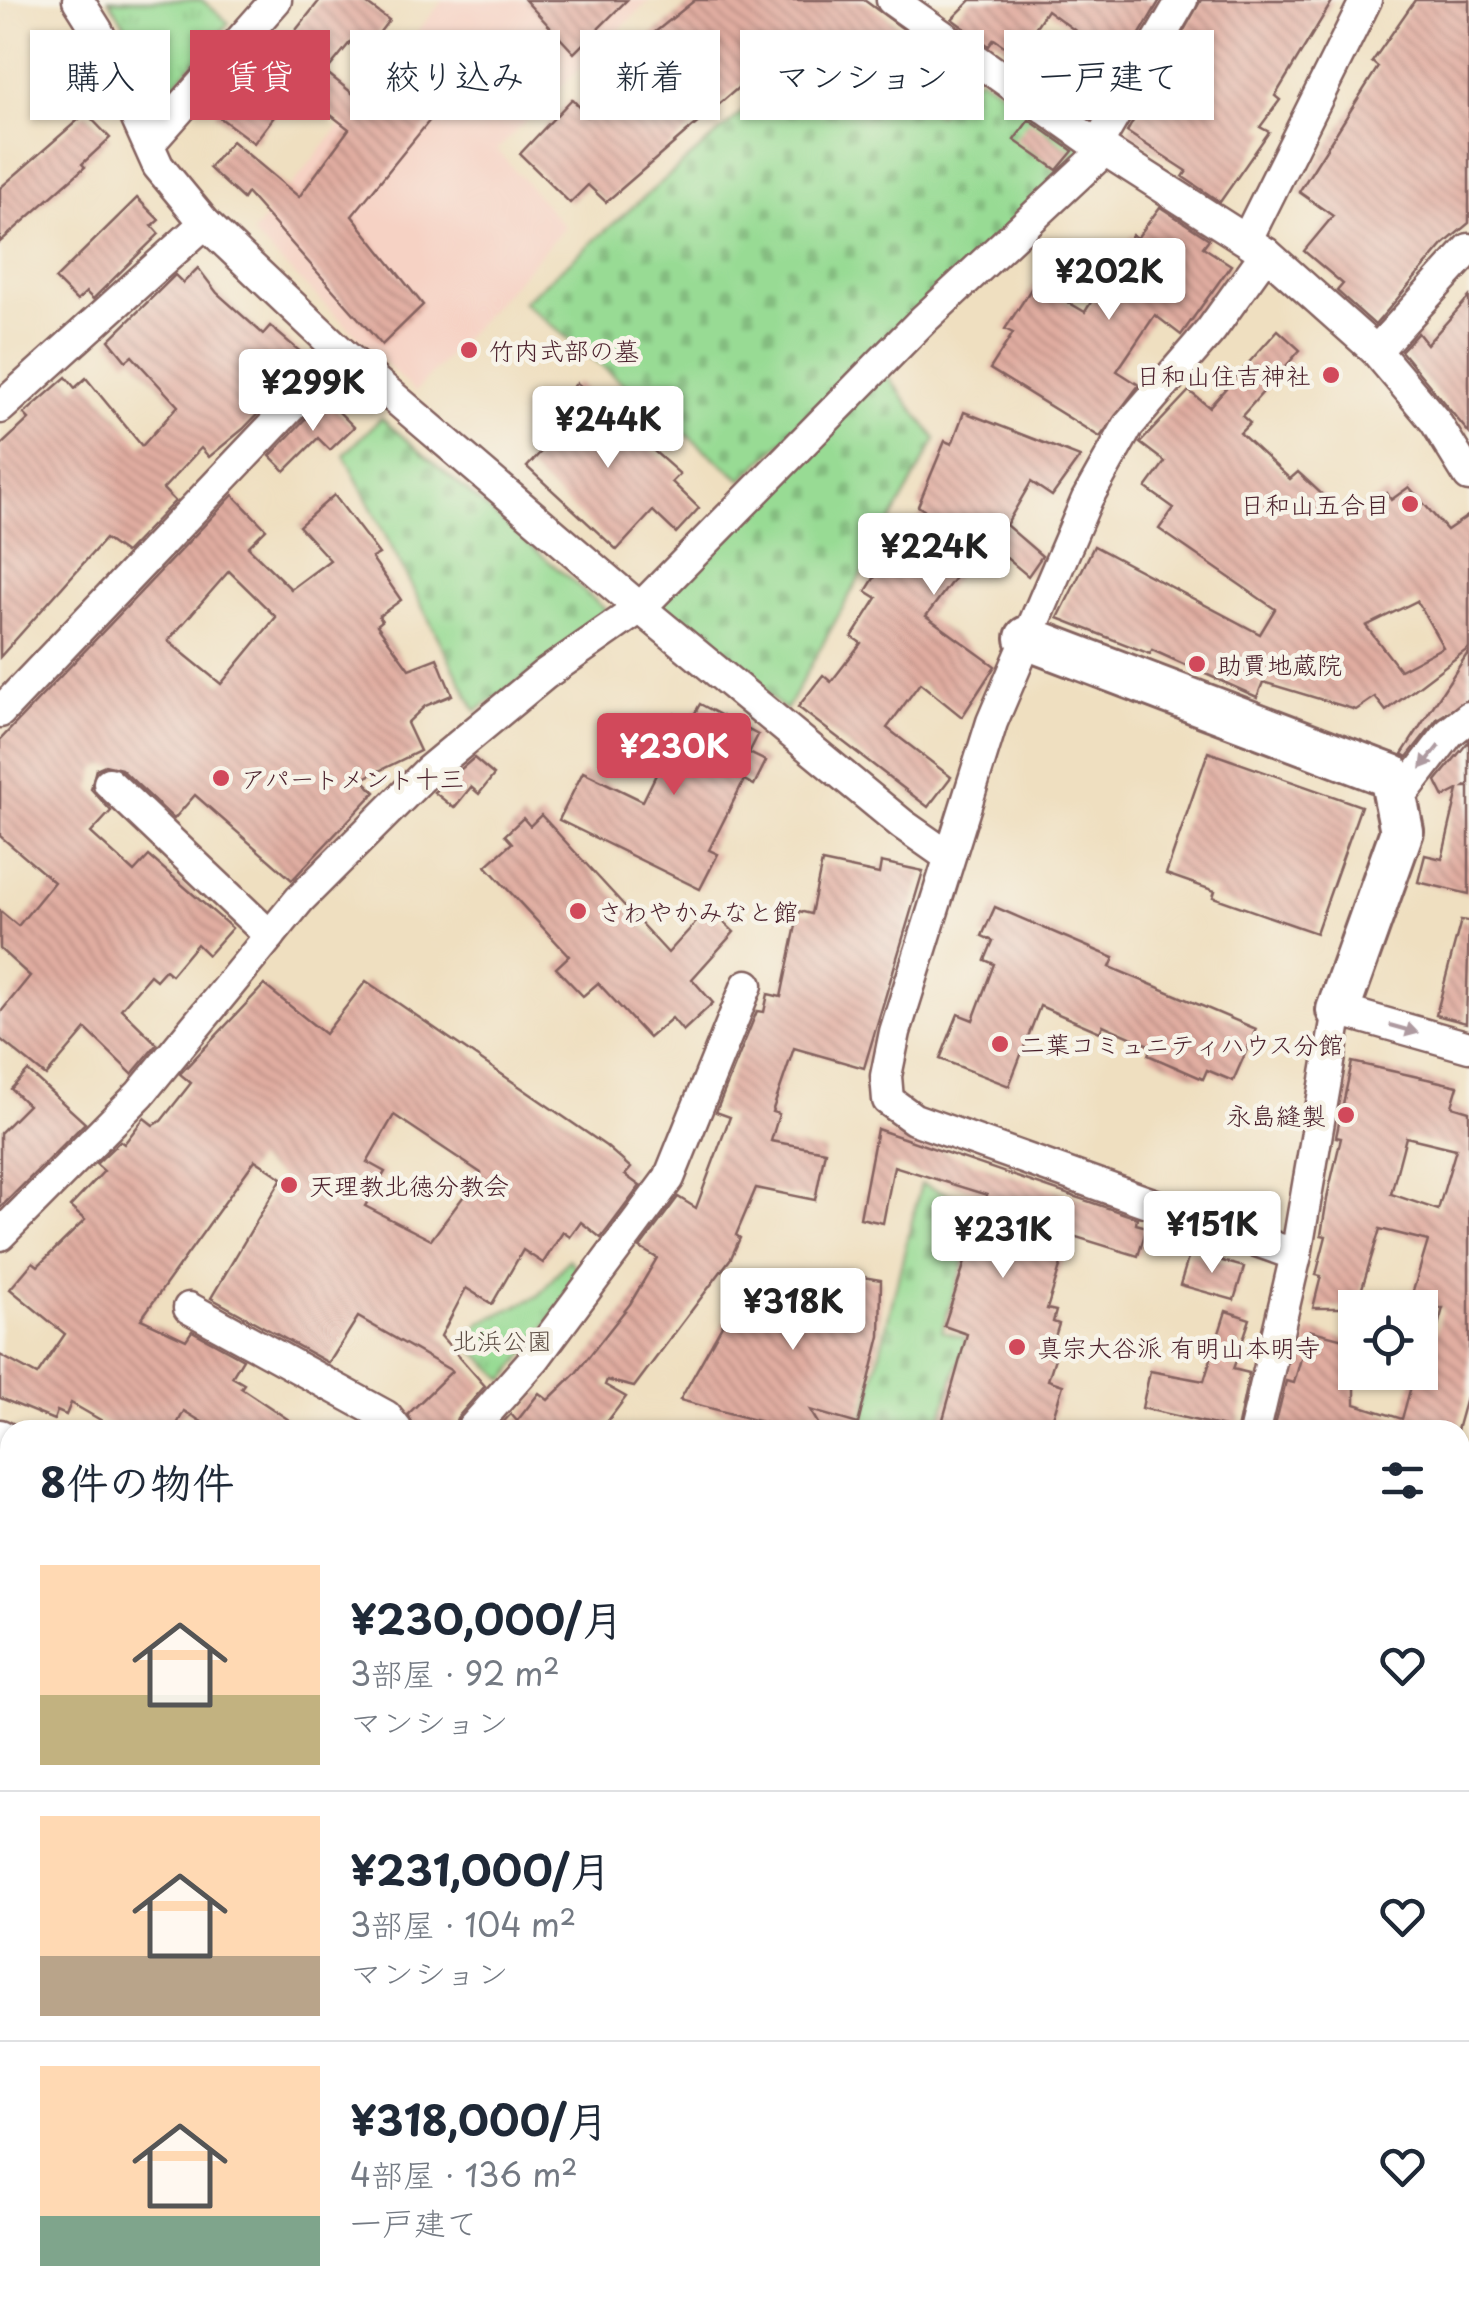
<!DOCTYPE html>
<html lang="ja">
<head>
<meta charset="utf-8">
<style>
  body { margin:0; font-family:"Playpen Sans","Klee One",sans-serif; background:#f2f2f3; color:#1f2937; height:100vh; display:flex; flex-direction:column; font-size:38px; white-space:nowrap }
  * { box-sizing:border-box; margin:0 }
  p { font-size:32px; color:#747a83 }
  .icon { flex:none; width:55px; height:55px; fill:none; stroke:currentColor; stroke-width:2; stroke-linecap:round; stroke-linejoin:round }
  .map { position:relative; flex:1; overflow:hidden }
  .sheet { position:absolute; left:0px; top:1420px; width:1470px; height:892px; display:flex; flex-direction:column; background:#fff; border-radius:30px 30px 0 0; box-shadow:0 2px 8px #0004 }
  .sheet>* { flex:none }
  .banner { position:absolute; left:30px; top:30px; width:1410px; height:90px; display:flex; gap:20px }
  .fabs { position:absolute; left:1338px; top:1290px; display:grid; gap:20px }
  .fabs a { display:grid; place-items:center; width:100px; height:100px; border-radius:0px; background:#fff; box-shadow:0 2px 8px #0004; font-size:50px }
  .price { position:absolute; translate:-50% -85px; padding:0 22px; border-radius:10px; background:#fff; color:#222; font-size:32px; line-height:65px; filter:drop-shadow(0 2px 5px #0008) }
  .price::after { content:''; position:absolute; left:50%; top:60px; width:30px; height:22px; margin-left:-15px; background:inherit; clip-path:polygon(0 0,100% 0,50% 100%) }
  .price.selected { background:#d1495b; color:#fff }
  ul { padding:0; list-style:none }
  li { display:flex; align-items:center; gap:30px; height:250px; padding:0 40px }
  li+li { border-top:2px solid #e0e1e3 }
  li span { display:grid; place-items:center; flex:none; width:280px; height:200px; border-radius:0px; color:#555 }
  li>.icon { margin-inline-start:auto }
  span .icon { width:120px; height:120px; fill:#fffc; stroke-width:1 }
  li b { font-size:42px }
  h2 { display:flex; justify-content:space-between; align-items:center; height:120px; padding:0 40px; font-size:42px }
  .tag { padding:0 35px; border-radius:0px; background:#fff; box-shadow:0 2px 8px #0004; font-size:35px; line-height:90px }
  .tag.selected { background:#d1495b; color:#fff }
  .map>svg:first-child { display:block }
  .built { fill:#f6d2c4 }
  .cemetery { fill:url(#cemetery-stones); stroke:#717d60; stroke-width:2.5 }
  .park { fill:url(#park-tufts); stroke:#717d60; stroke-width:2.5 }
  .building { fill:url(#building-back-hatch); fill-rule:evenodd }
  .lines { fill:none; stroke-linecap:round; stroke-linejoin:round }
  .street-casing { stroke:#84625f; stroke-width:35 }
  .secondary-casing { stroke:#84625f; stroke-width:48 }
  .street { stroke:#fff; stroke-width:30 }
  .secondary { stroke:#fff; stroke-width:42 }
  .oneway { fill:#ae9aa0 }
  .poi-dot { fill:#d1495b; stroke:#f7f3e8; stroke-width:4 }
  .labels { text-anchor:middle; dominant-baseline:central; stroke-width:9; stroke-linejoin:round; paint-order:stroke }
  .poi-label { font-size:25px; fill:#4a1f2b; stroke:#f7f3e8; text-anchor:start }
  .park-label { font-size:25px; fill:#5e4e45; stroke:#f7f3e8 }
</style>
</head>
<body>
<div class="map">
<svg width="1469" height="2311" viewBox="0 0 1469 2311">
  <defs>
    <pattern id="cemetery-stones" width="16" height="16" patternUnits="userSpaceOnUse" patternTransform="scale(2.5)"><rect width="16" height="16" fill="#98db94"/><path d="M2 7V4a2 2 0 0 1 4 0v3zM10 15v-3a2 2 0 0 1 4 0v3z" fill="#84bc80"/></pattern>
    <pattern id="park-tufts" width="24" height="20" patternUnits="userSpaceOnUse" patternTransform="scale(2.5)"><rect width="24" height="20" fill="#98db94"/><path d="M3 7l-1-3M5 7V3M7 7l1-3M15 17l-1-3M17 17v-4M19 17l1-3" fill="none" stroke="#84bc80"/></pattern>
    <pattern id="building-back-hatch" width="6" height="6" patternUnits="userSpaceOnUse" patternTransform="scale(2.5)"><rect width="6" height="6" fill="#e1ada1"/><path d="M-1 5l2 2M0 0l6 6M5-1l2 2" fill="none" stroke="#b88c83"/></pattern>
  </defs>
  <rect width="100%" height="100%" fill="#f7f3e8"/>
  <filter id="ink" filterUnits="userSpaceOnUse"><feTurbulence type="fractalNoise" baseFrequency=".01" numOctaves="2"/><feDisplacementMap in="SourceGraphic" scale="20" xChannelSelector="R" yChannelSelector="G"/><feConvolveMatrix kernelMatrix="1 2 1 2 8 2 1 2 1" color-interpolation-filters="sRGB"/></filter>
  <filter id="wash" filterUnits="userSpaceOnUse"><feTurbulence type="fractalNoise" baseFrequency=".0048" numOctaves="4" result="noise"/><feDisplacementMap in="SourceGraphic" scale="40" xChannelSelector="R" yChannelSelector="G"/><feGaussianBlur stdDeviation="2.25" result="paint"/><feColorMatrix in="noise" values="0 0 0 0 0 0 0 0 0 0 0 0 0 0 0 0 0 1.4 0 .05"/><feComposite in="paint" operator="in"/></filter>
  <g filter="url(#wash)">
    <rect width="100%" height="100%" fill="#efdfc0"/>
    <g class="built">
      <polygon points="443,0 650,0 497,150 565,227 415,392 252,234"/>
      <polygon points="0,2076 10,2083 10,2156 0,2170"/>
      <polygon points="10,2174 10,2302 310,2302 321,2311 0,2311 0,2187"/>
    </g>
    <g class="cemetery">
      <polygon points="843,63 938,115 979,77 1094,148 742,480 523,302 769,89"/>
      <polygon points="884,372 936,439 786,710 653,608"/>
      <polygon points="381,418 613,616 476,711 344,455"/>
      <polygon points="921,1184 981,1206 942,1331 966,1338 938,1427 947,1430 861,1430"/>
    </g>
    <g class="park">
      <polygon points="109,0 202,0 229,23 153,108 131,34"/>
      <polygon points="569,1259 583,1277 505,1380 464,1342 481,1322 538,1296"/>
    </g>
    <g id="blocks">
      <g class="building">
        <polygon points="320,0 362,0 389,20 370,45 356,35 326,72 367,105 404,58 430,77 436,70 456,88 352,216 423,305 382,345 247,193 243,199 209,168 232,141 299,197 349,129 296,88 254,143 215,114 254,62 264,70"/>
        <polygon points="525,0 627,0 574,53"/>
        <polygon points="695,0 864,0 966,75 946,99 901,64 897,69 877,53 869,62 842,42 831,57 802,38 766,73 761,68 606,202 588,185 570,203 520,154 572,99 588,116 624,79 613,66"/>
        <polygon points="971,0 1160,0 1123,63 1111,56 1103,68 1080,53 1088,40 1047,10 1017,55 994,39 989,46 952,19"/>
        <polygon points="1201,0 1333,0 1275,96 1280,100 1260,127 1269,132 1220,202 1183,177 1187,171 1127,132"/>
        <polygon points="1415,0 1469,0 1469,223 1444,244 1375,325 1337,291 1343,284 1304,251 1333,216 1299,192 1378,67 1372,62"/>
        <polygon points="86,113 110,138 82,164 85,167 0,242 0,188"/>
        <polygon points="1029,120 1073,151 1057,170 1014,140"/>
        <polygon points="137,198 159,220 152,226 159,234 93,299 86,292 77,301 55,279"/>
        <polygon points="1160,207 1209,239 1203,247 1231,265 1181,335 1155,315 1117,371 1139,385 1100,437 990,369 1013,333 1005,329 1035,283 1085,312 1132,235 1137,238"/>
        <polygon points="198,268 217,293 263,334 270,326 310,360 243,429 209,457 201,448 163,489 175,501 125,553 105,539 0,657 0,446 29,419 24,414 66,377 75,388 86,378 142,446 178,406 132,356 126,361 109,340 175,275 183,283"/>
        <polygon points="1469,297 1469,433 1401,351 1418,333 1427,344"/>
        <path d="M1278 330 1300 350 1242 416 1250 423 1240 433 1290 479 1298 472 1345 516 1387 493 1391 500 1409 487 1447 530 1469 515V648L1386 711 1375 697 1356 710 1263 682 1257 697 1152 650 1150 654 1058 618 1094 546 1260 634 1275 609 1159 529 1174 508 1146 488 1165 462 1140 443 1189 391 1209 407ZM1417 601 1443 647 1400 670 1366 626Z"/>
        <polygon points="577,383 680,474 672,482 699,508 676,533 653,511 617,550 527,467 552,440 545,433 557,421 550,411"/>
        <polygon points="325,398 354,427 330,450 318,438 285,471 270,456"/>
        <polygon points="964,412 1080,457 1052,496 1031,482 1006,525 1042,556 1028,576 984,539 926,616 995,666 962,717 920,683 887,728 951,777 928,807 798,707 823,675 831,682 861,643 852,637 877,598 866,591 883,564 880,560 925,511 918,506 945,441 952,444"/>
        <path d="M233 495 266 529 248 547 291 589 330 560 299 526 334 495 379 554 372 558 401 600 379 616 382 621 377 625 409 669 437 658 452 695 425 706 407 723 420 751 362 779 375 792 292 880 195 795 174 819 121 769 105 765 96 769 91 789 111 811 91 833 134 872 149 856 232 928 208 955 197 944 171 975 165 970 156 980 150 975 121 1009 157 1044 132 1074 86 1029 46 1076 0 1039V1013L30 976 0 949V911L18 926 54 882 0 836V740ZM229 571 276 617 221 684 168 641Z"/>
        <polygon points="1469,651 1469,699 1437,719 1407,757 1402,754"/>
        <polygon points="700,704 758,735 749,753 766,761 754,785 744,780 709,850 718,854 700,889 559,820 583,772 643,801 670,746 661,742 675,714 690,722"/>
        <polygon points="1469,741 1469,784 1465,787 1469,787 1469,894 1418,882 1425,855 1442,859 1458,790 1444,797 1436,781"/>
        <polygon points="1208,752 1361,806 1316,933 1213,897 1215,891 1166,874"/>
        <polygon points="474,758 494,775 479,794 471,787 454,808 434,792"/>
        <polygon points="541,815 668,953 709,908 734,932 692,979 713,1003 683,1031 672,1018 649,1038 598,983 583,996 556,968 569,956 486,866 512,843 505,835 523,818 530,826"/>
        <polygon points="822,862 879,874 881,862 923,871 864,1068 794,1048 772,1112 779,1114 771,1141 825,1151 815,1200 756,1188 736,1235 740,1238 731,1258 634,1387 607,1380 605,1385 626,1397 601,1430 496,1430 511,1414 517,1421 539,1393 548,1400 576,1373 630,1304 657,1258 640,1248 678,1197 696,1208 730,1117 716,1112 757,1011 764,1012 768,994 781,997 799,911 811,914"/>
        <polygon points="995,907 1114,958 1110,967 1256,1029 1233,1081 1207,1070 1203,1079 1148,1055 1151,1046 1103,1025 1100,1032 1040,1006 1009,1086 940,1059 958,1014 973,1020 994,964 985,960 993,941 982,936"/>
        <polygon points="1461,920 1469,921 1466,1023 1436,1015"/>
        <path d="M366 981 606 1146 631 1168 625 1175 640 1186 601 1238 581 1222 570 1237 563 1232 543 1263 523 1250 492 1304 466 1288 441 1336 485 1386 457 1418 453 1430H415L408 1414 452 1371 358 1317 329 1363 211 1298 282 1178 255 1160 141 1319 186 1340 192 1331 243 1359 232 1377 244 1384 241 1388 304 1430H215L184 1411 174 1430H118L71 1403 66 1415 57 1411 54 1420 0 1398V1355L37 1375 65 1334 10 1289 33 1262 38 1266 85 1220 70 1207 104 1171 96 1164 120 1141 124 1144 144 1118 153 1125 161 1121 191 1083 180 1074 264 985 325 1034ZM394 1115 481 1173 431 1240 365 1206 385 1172 367 1162Z"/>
        <path d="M1352 1062 1458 1086 1452 1106 1469 1111V1387L1457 1430H1274L1286 1381 1294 1383 1309 1330 1355 1342V1404L1402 1419 1415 1372H1420V1360L1428 1362 1443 1308H1408L1428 1241 1380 1229 1356 1308H1313L1321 1276 1316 1275 1326 1236 1321 1235 1328 1193 1341 1138 1336 1137ZM1406 1137 1456 1149 1438 1210 1391 1194Z"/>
        <polygon points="28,1071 85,1123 0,1208 0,1133 28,1105 11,1089"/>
        <polygon points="877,1129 1137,1218 1136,1224 1147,1227 1138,1256 1070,1235 1047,1309 1056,1311 1053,1322 1059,1324 1049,1356 1055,1358 1048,1380 1063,1385 1050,1427 1036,1423 1034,1430 967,1430 942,1423 967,1334 944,1326 987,1195 894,1166 883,1223 860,1218"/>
        <polygon points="1190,1252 1244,1267 1234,1300 1180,1285"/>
        <polygon points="827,1271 881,1280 880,1336 858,1424 810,1410 822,1430 792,1430 680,1400 747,1281 822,1292"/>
        <polygon points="1226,1311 1250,1319 1233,1369 1249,1373 1237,1430 1142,1408 1150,1371 1204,1381"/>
      </g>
    </g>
  </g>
  <g filter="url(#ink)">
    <use href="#blocks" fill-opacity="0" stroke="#84625f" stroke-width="2.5"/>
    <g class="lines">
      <defs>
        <g id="street">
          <polyline points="78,0 97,30 158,166 205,223 342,353 640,608 902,824 949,857"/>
          <polyline points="892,0 1097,145 1266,253 1376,351 1435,421 1469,476"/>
          <polyline points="149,144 276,0"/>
          <polyline points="1097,145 1182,0"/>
          <polyline points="1247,239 1366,0"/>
          <polyline points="1266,253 1211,330 1128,426 1087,499 992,722 895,1032 886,1076 888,1100 914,1119 1296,1255"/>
          <polyline points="1376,351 1469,249"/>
          <polyline points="0,408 205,223"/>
          <polyline points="0,712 342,353"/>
          <polyline points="109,783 270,936"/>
          <polyline points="1396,802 1449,733 1469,717"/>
          <polyline points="0,1235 140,1094 300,899 428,771 544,675 640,608 922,321 1105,150"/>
          <polyline points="189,1308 386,1416 397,1430"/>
          <polyline points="471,1430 535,1358 669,1178 747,985"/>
          <polyline points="1255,1430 1296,1255 1338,1010 1469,1047"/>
          <polyline points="0,1435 10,1440"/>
          <polyline points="1460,1511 1469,1513"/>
          <polyline points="1460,1673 1469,1585"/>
          <polyline points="1460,1698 1469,1699"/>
          <polyline points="0,1824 10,1829"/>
          <polyline points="0,2066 10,2073"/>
          <polyline points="317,2302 328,2311"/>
          <polyline points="1405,2311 1405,2302"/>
        </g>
        <g id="secondary">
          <polyline points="1027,638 1391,776 1402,831 1338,1010"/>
          <polyline points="1460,1972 1469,1974"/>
          <polyline points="1061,2311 1062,2302"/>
        </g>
      </defs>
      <use href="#street" class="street-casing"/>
      <use href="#secondary" class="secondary-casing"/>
      <use href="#street" class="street"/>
      <use href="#secondary" class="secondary"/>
    </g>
    <defs><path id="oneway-solid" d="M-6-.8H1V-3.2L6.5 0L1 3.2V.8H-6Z" transform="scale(2.5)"/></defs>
    <g class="oneway">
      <use href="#oneway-solid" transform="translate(1430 757) rotate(128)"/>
      <use href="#oneway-solid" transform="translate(1404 1029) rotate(16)"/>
    </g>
  </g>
  <g class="poi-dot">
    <circle cx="469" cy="350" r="10"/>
    <circle cx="1331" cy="375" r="10"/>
    <circle cx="1410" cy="504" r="10"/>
    <circle cx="1197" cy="664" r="10"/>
    <circle cx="221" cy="778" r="10"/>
    <circle cx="578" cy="911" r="10"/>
    <circle cx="1000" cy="1044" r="10"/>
    <circle cx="1346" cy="1115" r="10"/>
    <circle cx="289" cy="1185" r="10"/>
    <circle cx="1017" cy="1347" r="10"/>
  </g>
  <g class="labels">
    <g class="poi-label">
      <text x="489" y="350">竹内式部の墓</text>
      <text x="1311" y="375" text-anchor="end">日和山住吉神社</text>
      <text x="1390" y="504" text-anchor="end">日和山五合目</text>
      <text x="1217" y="664">助賈地蔵院</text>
      <text x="241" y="778">アパートメント十三</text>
      <text x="598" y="911">さわやかみなと館</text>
      <text x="1020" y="1044">二葉コミュニティハウス分館</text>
      <text x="1326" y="1115" text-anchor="end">永島縫製</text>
      <text x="309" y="1185">天理教北徳分教会</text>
      <text x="1037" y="1347">真宗大谷派 有明山本明寺</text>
    </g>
    <g class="park-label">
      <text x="502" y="1340">北浜公園</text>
    </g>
  </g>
</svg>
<div class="fabs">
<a><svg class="icon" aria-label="locate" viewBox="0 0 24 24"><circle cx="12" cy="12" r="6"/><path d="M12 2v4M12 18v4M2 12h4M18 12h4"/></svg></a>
</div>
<b class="price" style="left:1109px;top:323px">¥202K</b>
<b class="price" style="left:313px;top:434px">¥299K</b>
<b class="price" style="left:608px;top:471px">¥244K</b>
<b class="price" style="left:934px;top:598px">¥224K</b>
<b class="price selected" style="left:674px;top:798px">¥230K</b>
<b class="price" style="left:1212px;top:1276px">¥151K</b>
<b class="price" style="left:1003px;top:1281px">¥231K</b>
<b class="price" style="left:793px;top:1353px">¥318K</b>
<div class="banner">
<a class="tag">購入</a>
<a class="tag selected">賃貸</a>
<a class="tag">絞り込み</a>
<a class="tag">新着</a>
<a class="tag">マンション</a>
<a class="tag">一戸建て</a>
</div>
<section class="sheet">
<h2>8件の物件<svg class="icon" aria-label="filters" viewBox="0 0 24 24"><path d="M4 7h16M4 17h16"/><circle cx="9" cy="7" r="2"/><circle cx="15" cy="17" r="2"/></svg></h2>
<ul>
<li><span style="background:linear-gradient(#ffd9b3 65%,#c2b280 0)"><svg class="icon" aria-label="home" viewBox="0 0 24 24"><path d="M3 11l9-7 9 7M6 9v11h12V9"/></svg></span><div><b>¥230,000/月</b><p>3部屋 · 92 m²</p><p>マンション</p></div><svg class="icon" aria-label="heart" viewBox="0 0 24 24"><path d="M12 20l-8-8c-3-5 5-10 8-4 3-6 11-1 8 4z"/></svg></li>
<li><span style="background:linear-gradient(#ffd9b3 70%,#b9a48a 0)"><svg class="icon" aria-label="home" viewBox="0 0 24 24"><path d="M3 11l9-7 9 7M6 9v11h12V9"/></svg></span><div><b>¥231,000/月</b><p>3部屋 · 104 m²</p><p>マンション</p></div><svg class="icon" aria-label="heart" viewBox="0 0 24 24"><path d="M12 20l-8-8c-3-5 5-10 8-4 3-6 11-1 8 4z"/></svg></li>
<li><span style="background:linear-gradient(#ffd9b3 75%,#7fa58c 0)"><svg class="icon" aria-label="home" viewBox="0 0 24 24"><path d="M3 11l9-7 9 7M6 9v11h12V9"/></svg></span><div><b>¥318,000/月</b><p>4部屋 · 136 m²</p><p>一戸建て</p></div><svg class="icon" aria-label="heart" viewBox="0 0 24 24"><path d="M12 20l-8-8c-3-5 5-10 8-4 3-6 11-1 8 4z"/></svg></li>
</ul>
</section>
</div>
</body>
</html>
